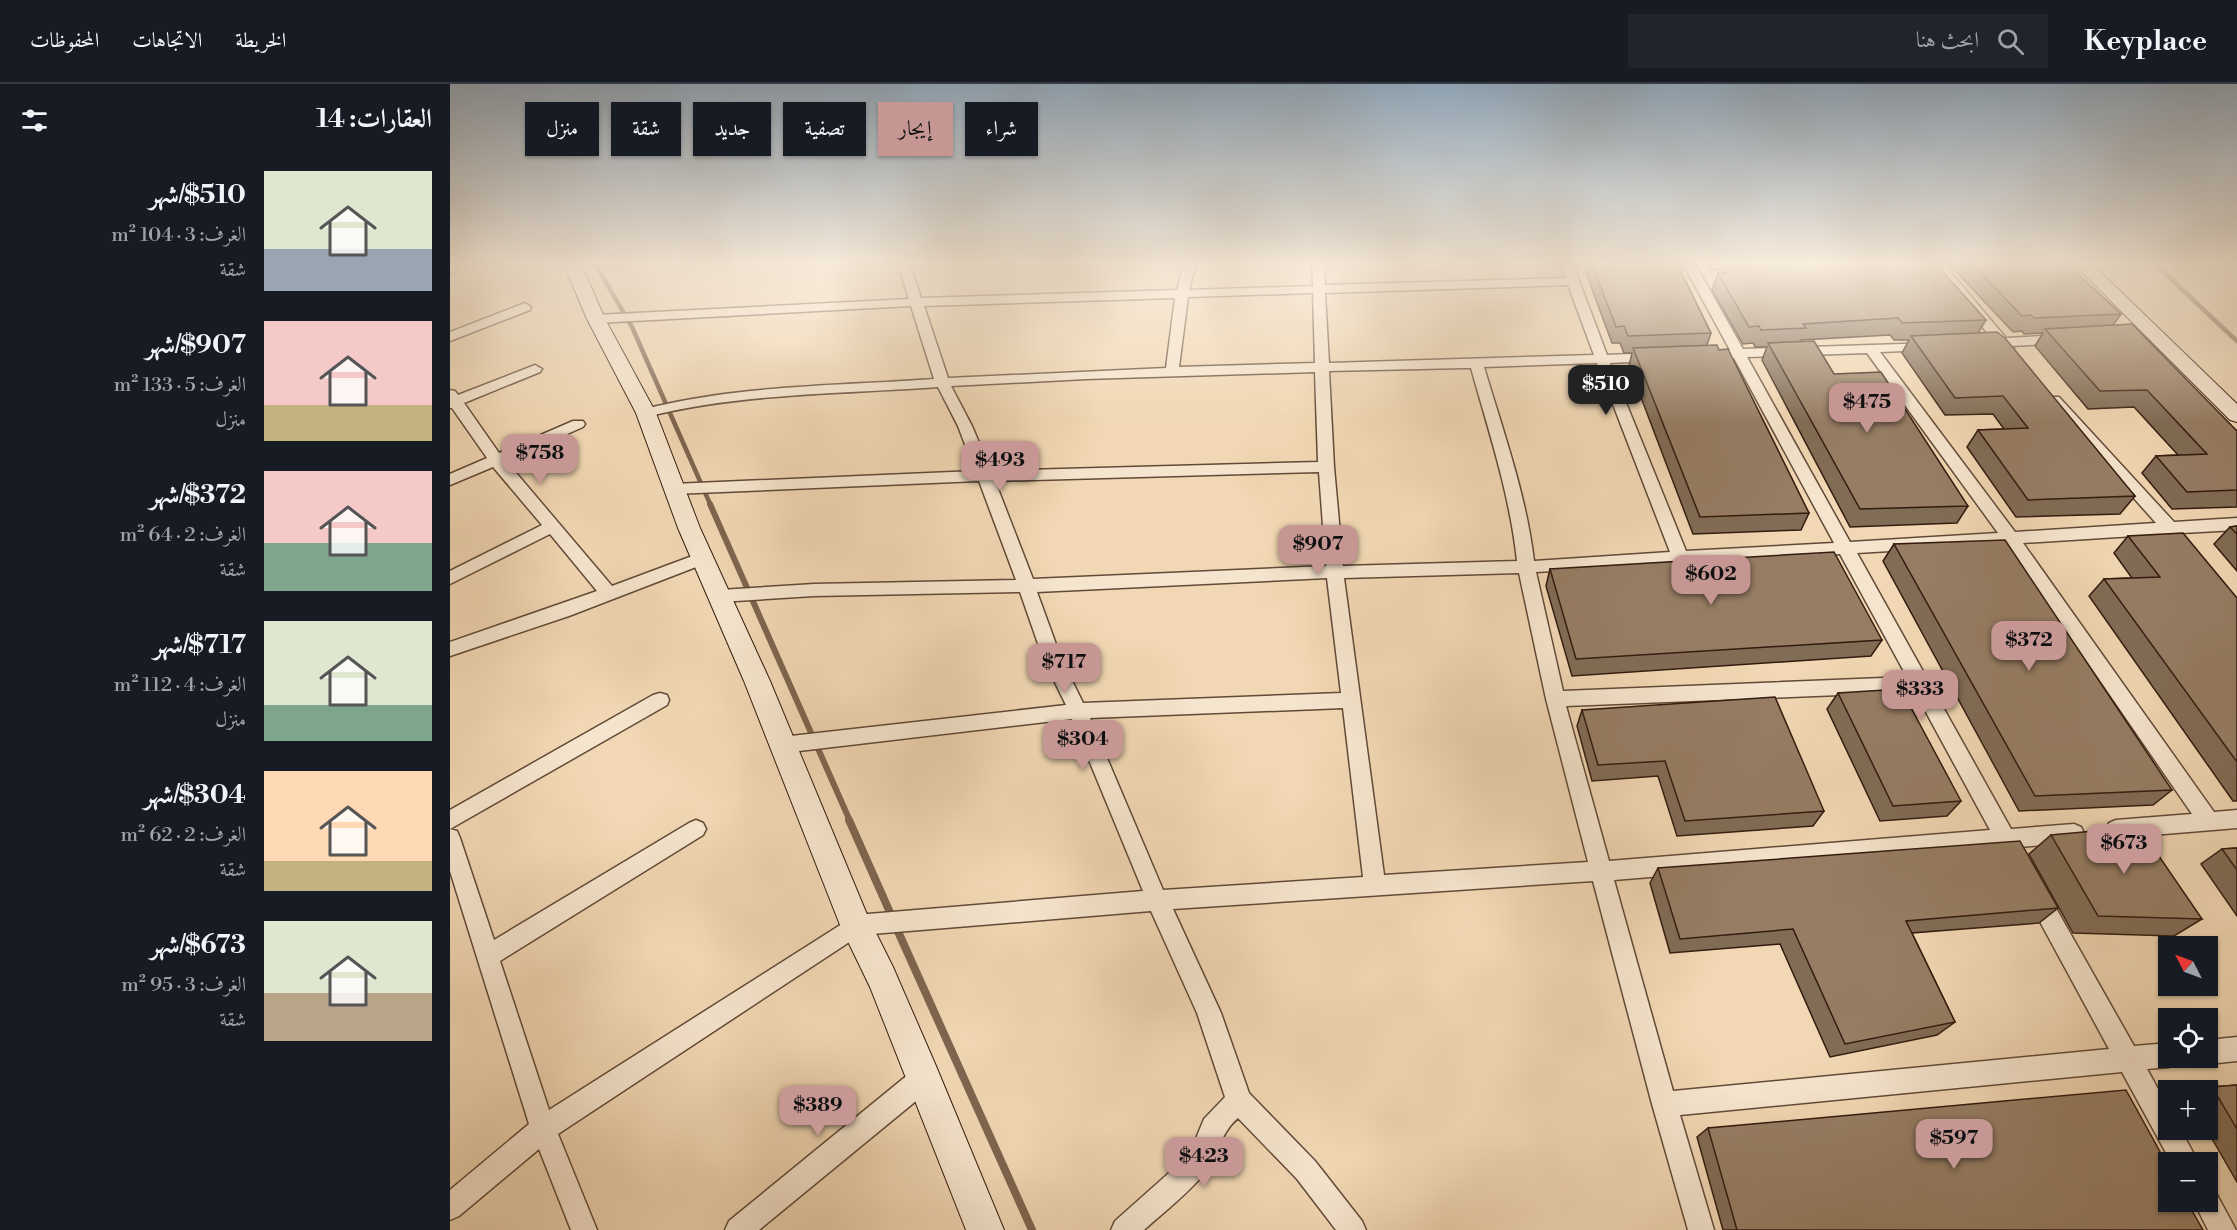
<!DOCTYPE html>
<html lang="ar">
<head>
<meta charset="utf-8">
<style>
  body { margin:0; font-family:"Libre Bodoni",Amiri,serif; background:#20242c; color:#f1f3f6; direction:rtl; height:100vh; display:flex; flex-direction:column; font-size:22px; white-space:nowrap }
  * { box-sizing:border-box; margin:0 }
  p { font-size:20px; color:#9ea1a6 }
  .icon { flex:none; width:33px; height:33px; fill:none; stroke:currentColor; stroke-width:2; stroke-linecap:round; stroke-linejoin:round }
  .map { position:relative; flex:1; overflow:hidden; direction:ltr }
  .details { display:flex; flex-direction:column; background:#171b24; width:450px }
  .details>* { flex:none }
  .banner { position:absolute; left:18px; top:18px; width:570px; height:54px; direction:rtl; display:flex; gap:12px }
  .needle { width:39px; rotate:312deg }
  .controls { position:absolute; left:1708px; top:852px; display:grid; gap:12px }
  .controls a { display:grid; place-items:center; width:60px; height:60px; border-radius:0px; background:#171b24; box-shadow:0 2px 4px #0004; font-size:30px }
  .price { position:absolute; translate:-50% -51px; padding:0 14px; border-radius:12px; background:#c59692; color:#111; font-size:20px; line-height:39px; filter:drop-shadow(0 2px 3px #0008) }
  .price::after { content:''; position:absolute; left:50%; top:36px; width:18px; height:14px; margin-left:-9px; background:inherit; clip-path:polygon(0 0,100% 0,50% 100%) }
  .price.on { background:#222; color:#fff }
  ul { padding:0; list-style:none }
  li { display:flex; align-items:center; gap:18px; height:150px; padding:0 18px }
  li span { display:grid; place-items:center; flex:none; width:168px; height:120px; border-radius:0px; color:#555 }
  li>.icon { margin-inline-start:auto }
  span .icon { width:72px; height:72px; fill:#fffc; stroke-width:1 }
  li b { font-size:26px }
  h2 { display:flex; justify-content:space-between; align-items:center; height:72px; padding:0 18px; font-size:26px }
  .pill { padding:0 21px; border-radius:0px; background:#171b24; box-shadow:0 2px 4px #0004; font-size:21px; line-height:54px }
  .pill.on { background:#c59692; color:#111 }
  header { display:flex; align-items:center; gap:36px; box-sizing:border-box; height:84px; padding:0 30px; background:#171b24; border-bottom:2px solid #363941 }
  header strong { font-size:28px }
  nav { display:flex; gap:33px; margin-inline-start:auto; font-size:21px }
  .search { width:420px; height:54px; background:#20242c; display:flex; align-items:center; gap:15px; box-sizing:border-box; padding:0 21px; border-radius:0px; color:#9ea1a6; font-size:22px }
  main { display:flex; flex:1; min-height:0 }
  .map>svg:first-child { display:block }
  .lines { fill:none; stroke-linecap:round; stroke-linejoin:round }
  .stream-far2 { stroke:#7e6550; stroke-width:4.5 }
  .stream-far1 { stroke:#7e6550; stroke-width:6 }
  .stream { stroke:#7e6550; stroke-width:8 }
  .street-casing { stroke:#624a38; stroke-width:3 }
  .secondary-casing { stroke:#331b0f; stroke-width:2 }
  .street { fill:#f6e5ce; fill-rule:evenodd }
  .secondary { fill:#f6e5ce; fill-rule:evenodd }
  .wall { fill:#816c56; stroke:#331b0f; stroke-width:1.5 }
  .building { fill:#967d64; stroke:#331b0f; stroke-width:1.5 }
</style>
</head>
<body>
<header>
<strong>Keyplace</strong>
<div class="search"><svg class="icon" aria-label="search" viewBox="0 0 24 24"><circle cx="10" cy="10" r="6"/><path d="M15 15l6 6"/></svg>ابحث هنا</div>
<nav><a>الخريطة</a><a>الاتجاهات</a><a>المحفوظات</a></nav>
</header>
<main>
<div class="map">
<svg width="1787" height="1146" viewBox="0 0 1787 1146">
  <rect width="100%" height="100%" fill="#f1d7b3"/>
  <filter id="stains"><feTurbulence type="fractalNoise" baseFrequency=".00333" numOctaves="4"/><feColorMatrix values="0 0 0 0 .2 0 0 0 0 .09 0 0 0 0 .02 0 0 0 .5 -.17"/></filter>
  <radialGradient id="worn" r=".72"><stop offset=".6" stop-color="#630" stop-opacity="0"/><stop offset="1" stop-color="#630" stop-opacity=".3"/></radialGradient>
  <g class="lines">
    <g class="stream-far2">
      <polyline points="144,178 182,243 261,422"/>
      <polyline points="1703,178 1787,257"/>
    </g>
    <polyline class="stream-far1" points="260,420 400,737"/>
    <g class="stream">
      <polyline points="399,736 442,833"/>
      <polyline points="446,843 582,1146"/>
    </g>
    <defs>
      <g id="street">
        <polygon points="2,178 15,178 4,189 0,190 0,180"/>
        <path d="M447 178H459L471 214 727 206 734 178H746L739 206 863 202 862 178H874L875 201 1116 194 1110 178H1122L1157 271 1203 269 1210 273 1203 277 1160 279 1236 467 1384 459 1284 274 1255 275 1248 271 1255 267 1280 266 1232 178H1244L1293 265 1484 259 1486 262 1484 265 1479 266 1430 268 1565 448 1706 439 1599 319 1597 316 1599 313H1609L1724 438 1787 434V446L1732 449 1730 453 1724 455 1716 450 1573 459 1764 728 1787 726V744L1666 754 1659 751 1656 745 1659 739 1666 736 1742 730 1556 460 1407 469 1561 745 1624 740 1631 743 1634 749 1631 755 1624 758 1570 763 1568 772 1561 774 1554 772 1550 764 1164 796 1223 1007 1659 965 1575 810 1578 803 1586 800 1594 803 1684 962 1719 959V974H1730L1727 979 1719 983 1697 985 1719 1025V1046H1731L1748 1078H1721L1672 988 1230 1031 1264 1146H1238L1202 1020 1143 797 723 825 771 929 799 1009 865 1077 912 1137 916 1146H886L847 1095 788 1034C770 1049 770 1068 758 1085 740 1108 715 1127 694 1146H661L665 1137 729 1080 742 1064 754 1035 775 1013 747 929 701 827 410 851 108 1050 147 1146H121L89 1065 9 1132 0 1136V1106L79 1040 0 787V726L203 611 210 609 217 611 219 616 217 621 0 745 7 747 10 754 44 856 239 739 246 736 253 739 256 745 253 751 50 877 99 1026 406 831 693 807 622 635 332 669 325 667 322 661 325 655 332 653 616 621 593 574 570 508 364 512 270 518 264 516 261 512 264 508 270 506 364 500 566 496 529 397 223 410 215 405 223 400 525 387 508 342 488 303C390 310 291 309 196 333L189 329 191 326C287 301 386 302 484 295L461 222 146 239 140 235 146 231 459 215ZM1118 201 1144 271 879 279 875 209ZM863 209 865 279 729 283 738 213ZM725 214 716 284 498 294 474 222ZM1417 269 1548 449 1400 458 1297 273ZM1147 279 1220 468 1084 477C1076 410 1053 347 1034 283ZM1014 284H1021C1039 348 1060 411 1067 477L893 482 884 383 879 287ZM865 288 868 378 541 387 522 342 501 302 636 295ZM869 388 876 482 583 495 545 397ZM1390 470 1457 593 1113 607 1086 488ZM1069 489 1096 615 1138 778 934 791 894 494ZM877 494 891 609 633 619 611 574 587 508ZM1465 608 1540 746 1159 777 1116 622ZM893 624 913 793 713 806 640 634Z"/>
        <polygon points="1480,178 1492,178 1556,254 1611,251 1618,255 1611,259 1562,262 1564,264 1562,267 1557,268 1548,262 1529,262 1527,259 1529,256 1542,255"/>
        <polygon points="1780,178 1787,178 1787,182 1782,181"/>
        <polygon points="75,219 81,223 80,226 0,257 0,248"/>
        <polygon points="85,281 92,285 90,288 14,319 49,369 123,337 133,337 135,340 133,343 56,377 162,502 253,468 259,470 261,474 259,478 119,532 0,572 0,558 147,507 100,450 0,500 0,487 92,441 43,383 0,401 0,390 37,374 2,324 0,324 0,306 5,307 8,311"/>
        <polygon points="1787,953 1787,977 1758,980 1750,976 1748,974 1758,974 1758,956"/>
        <polygon points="474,982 483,985 486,994 483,1003 309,1146 275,1146 279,1137 465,985"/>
        <polygon points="1758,1105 1766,1109 1786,1146 1758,1146 1744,1118 1758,1118"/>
      </g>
      <g id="secondary">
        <polygon points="113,178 130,178 155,235 206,329 250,444 320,597 418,833 443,883 486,982 554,1146 516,1146 420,903 390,841 294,597 228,444 186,329 137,235"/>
        <polygon points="1622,178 1640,178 1787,320 1787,338 1780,336"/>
      </g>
    </defs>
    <use href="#street" class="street-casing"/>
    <use href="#secondary" class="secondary-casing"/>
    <use href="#street" class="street"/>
    <use href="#secondary" class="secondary"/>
  </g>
  <g class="wall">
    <polygon points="1132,178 1226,178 1261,249 1257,261 1359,429 1351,446 1243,450 1179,282 1182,269 1174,269 1170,259 1162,259"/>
    <polygon points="1254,178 1484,178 1536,236 1528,249 1685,412 1670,430 1566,433 1517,363 1528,346 1554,345 1543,330 1495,331 1452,269 1459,256 1444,256 1440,251 1351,256 1350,257 1518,422 1507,439 1400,443 1312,276 1317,263 1305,263 1303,259 1293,260 1262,206 1268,189 1269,189 1270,186 1260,186"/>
    <polygon points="1497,178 1615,178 1671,230 1663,241 1787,347 1787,423 1722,425 1692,389 1706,372 1728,371 1684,323 1638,325 1585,262 1593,249 1574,250 1572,247 1563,248"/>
    <polygon points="1787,442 1787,487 1764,460 1780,443"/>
    <polygon points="1678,452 1787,514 1787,717 1783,717 1639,512 1654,495 1682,494 1664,469"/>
    <polygon points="1444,460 1722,706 1703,721 1569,727 1433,477"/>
    <polygon points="1100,485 1432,556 1421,572 1122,592 1096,502"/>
    <polygon points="1388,609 1511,717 1497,732 1430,737 1377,625"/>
    <polygon points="1132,626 1374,727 1363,742 1227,752 1208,692 1142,697 1127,642"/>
    <polygon points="1601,751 1752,835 1724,852 1623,849 1579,770"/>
    <polygon points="1787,764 1787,832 1751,780 1772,765"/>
    <polygon points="1208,784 1608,824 1589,839 1462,849 1505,938 1487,951 1380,973 1330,860 1220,869 1200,799"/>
    <polygon points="1787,1001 1787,1098 1757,1046 1758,1046 1758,1006 1753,1006 1762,1003"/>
    <polygon points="1258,1044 1753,1146 1273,1146 1247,1053"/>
  </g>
  <g class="building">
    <polygon points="1141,178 1226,178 1261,249 1178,252 1174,242 1166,243"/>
    <polygon points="1415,178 1484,178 1536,236 1452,239 1448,234 1353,240 1356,244 1311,246 1309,242 1299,243 1268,189 1276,189 1272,181"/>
    <polygon points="1520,178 1615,178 1671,230 1584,234 1581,231 1572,232"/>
    <polygon points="1682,240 1787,347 1787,406 1737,408 1706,372 1757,370 1697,306 1650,307 1595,245"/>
    <polygon points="1547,248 1555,254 1685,412 1578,416 1528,346 1578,344 1553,312 1505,314 1461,252"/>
    <polygon points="1364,257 1384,290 1431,288 1518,422 1410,425 1318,259"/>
    <polygon points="1267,261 1269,266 1278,265 1359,429 1250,433 1183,264"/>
    <polygon points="1787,442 1787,450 1780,443"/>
    <polygon points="1733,449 1787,514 1787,678 1654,495 1710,493 1678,452"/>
    <polygon points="1555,456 1722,706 1585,712 1444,460"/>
    <polygon points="1384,468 1432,556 1126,575 1100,485"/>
    <polygon points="1451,605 1511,717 1443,722 1388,609"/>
    <polygon points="1325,613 1374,727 1235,737 1215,677 1148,681 1132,626"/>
    <polygon points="1689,743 1752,835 1648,832 1601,751"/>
    <polygon points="1570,757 1608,824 1456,837 1505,938 1395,960 1343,845 1230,855 1208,784"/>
    <polygon points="1787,764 1787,786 1772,765"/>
    <polygon points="1787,1001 1787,1045 1762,1003"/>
    <polygon points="1676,1006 1719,1084 1719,1118 1737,1118 1753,1146 1287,1146 1258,1044"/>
  </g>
  <linearGradient id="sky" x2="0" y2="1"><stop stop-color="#91a8bc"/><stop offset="0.53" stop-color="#f9eddd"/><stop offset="1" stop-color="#f9eddd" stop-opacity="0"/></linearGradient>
  <rect width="1787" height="338" fill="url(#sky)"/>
  <rect width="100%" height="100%" filter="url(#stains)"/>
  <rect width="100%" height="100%" fill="url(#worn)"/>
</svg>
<div class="controls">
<a><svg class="needle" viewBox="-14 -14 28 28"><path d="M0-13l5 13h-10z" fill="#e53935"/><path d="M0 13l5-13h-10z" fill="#9ea1a6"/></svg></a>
<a><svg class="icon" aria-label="locate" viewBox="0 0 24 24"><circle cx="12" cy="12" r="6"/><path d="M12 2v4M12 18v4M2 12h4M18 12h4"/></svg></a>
<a>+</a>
<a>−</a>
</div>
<b class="price on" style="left:1156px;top:332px">$510</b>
<b class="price" style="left:1417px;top:350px">$475</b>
<b class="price" style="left:90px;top:401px">$758</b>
<b class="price" style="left:550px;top:408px">$493</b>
<b class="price" style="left:868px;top:492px">$907</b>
<b class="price" style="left:1261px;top:522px">$602</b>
<b class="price" style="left:1579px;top:588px">$372</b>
<b class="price" style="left:614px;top:610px">$717</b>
<b class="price" style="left:1470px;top:637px">$333</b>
<b class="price" style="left:633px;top:687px">$304</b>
<b class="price" style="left:1674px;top:791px">$673</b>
<b class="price" style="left:368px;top:1053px">$389</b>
<b class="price" style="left:1504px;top:1086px">$597</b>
<b class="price" style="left:754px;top:1104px">$423</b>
<div class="banner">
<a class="pill">شراء</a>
<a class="pill on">إيجار</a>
<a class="pill">تصفية</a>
<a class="pill">جديد</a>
<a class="pill">شقة</a>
<a class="pill">منزل</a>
</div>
</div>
<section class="details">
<h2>العقارات: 14<svg class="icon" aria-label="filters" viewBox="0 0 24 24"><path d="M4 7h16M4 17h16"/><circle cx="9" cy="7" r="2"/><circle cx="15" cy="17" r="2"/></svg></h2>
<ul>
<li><span style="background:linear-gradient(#dfe7d0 65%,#9aa5b1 0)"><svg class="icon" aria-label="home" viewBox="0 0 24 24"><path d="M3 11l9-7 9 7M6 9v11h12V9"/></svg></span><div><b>$510/شهر</b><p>الغرف: 3 · 104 m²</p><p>شقة</p></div></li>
<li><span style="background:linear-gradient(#f6c9c9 70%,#c2b280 0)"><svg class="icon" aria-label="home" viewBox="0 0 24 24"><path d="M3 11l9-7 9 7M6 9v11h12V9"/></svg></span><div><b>$907/شهر</b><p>الغرف: 5 · 133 m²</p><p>منزل</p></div></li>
<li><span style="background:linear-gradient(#f6c9c9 60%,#7fa58c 0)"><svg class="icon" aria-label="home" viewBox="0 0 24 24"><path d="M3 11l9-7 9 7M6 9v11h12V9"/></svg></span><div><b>$372/شهر</b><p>الغرف: 2 · 64 m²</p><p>شقة</p></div></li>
<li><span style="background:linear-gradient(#dfe7d0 70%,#7fa58c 0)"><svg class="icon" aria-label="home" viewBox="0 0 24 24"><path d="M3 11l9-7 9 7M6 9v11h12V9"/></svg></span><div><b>$717/شهر</b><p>الغرف: 4 · 112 m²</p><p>منزل</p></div></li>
<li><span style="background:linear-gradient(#ffd9b3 75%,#c2b280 0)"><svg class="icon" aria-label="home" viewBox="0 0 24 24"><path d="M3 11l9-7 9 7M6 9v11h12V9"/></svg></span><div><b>$304/شهر</b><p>الغرف: 2 · 62 m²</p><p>شقة</p></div></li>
<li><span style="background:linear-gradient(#dfe7d0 60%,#b9a48a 0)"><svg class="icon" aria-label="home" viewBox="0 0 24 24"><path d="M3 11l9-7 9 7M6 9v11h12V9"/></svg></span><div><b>$673/شهر</b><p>الغرف: 3 · 95 m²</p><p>شقة</p></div></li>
</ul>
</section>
</main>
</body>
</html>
